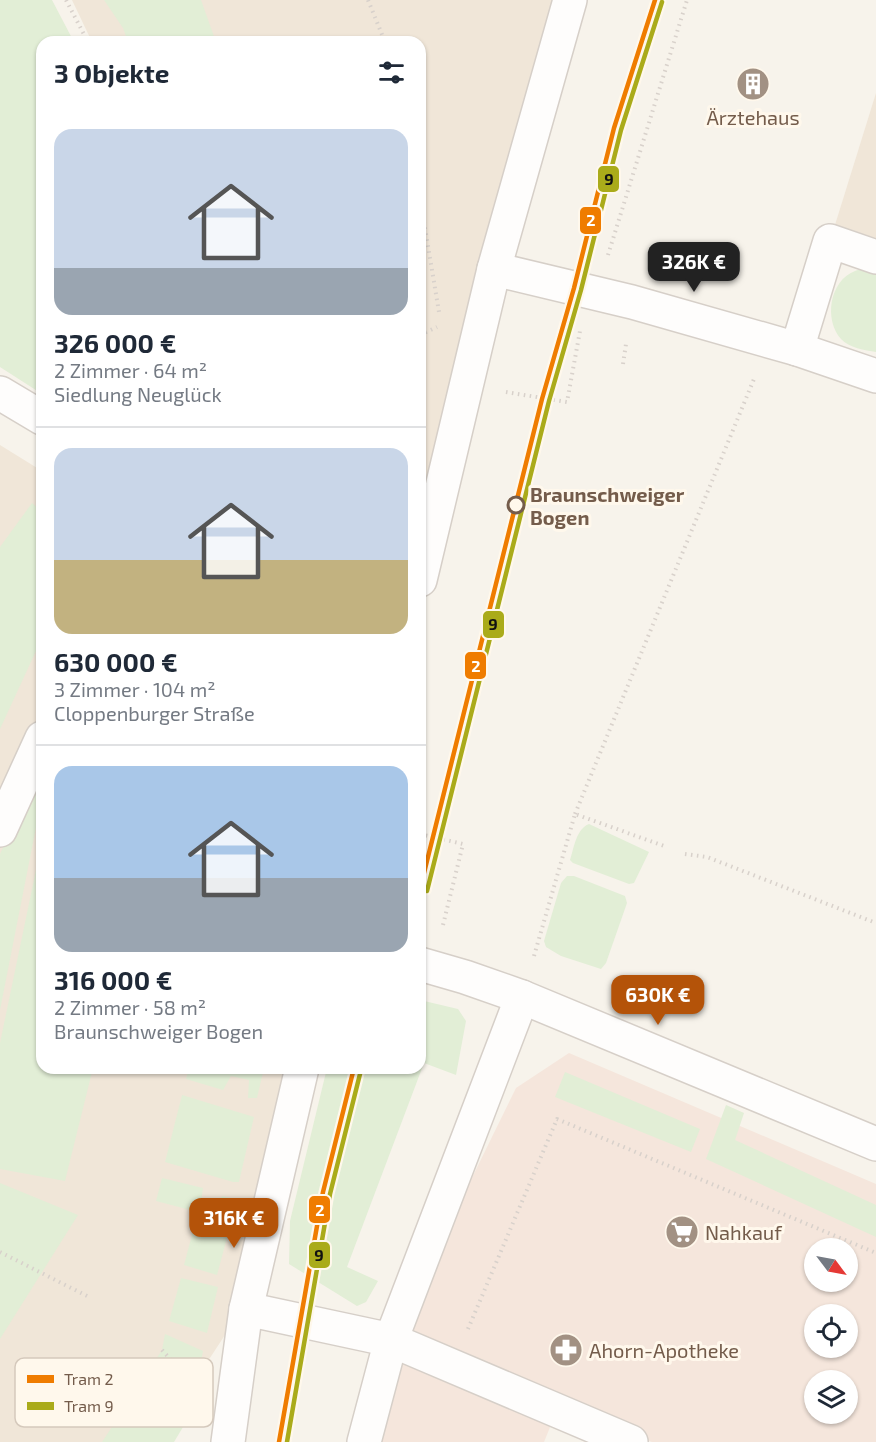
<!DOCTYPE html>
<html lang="de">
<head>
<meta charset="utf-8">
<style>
  body { margin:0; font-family:"Exo 2",sans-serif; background:#f6f6f7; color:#1f2937; height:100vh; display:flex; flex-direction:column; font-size:22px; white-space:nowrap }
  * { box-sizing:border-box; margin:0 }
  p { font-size:20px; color:#747a83 }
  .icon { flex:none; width:33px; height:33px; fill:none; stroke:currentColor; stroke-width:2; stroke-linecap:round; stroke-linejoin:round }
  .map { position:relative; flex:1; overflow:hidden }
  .sheet { position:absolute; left:36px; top:36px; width:390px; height:1038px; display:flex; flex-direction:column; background:#fff; border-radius:18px; box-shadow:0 2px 4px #0004 }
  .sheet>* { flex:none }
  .needle { width:39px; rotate:122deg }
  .tools { position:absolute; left:804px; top:1238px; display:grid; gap:12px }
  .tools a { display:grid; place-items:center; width:54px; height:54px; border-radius:50%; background:#fff; box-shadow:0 2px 4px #0004; font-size:30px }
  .price { position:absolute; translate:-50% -51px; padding:0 14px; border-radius:12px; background:#b45309; color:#fff; font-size:20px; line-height:39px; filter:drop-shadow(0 2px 3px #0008) }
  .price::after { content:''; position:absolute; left:50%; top:36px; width:18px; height:14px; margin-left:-9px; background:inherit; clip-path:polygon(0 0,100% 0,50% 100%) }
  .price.selected { background:#222; color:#fff }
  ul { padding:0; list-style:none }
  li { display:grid; align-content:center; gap:12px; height:318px; padding:0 18px }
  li+li { border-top:2px solid #e0e1e3 }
  li span { display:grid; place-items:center; height:186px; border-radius:18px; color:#555 }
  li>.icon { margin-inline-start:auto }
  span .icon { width:108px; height:108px; fill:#fffc; stroke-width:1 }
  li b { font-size:26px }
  h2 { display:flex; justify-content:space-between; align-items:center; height:72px; padding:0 18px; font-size:26px }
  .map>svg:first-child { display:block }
  .residential { fill:#f0e6d8 }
  .commercial { fill:#f5e6dc; fill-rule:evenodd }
  .green { fill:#e2eed6 }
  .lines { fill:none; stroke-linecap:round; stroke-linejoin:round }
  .minor-casing { stroke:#d6cfc8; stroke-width:36 }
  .path { stroke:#d8d1cb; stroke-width:4; stroke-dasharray:1.5 4.5; stroke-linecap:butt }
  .minor { stroke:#fefdfc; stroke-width:33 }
  .tram-1-casing { stroke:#fff8ec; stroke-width:9 }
  .tram-2-casing { stroke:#fff8ec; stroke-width:9 }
  .tram-1 { stroke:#ef7c00; stroke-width:4.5 }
  .tram-2 { stroke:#aaab1a; stroke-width:4.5 }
  .stop-dot { fill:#fff8ec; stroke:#745c4b; stroke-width:3 }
  .labels { text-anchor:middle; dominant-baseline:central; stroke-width:6; stroke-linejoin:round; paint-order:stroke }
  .poi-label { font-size:20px; fill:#745c4b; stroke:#fff8ec; text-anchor:start }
  .stop-label { font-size:20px; font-weight:bold; fill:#745c4b; stroke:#fff8ec; text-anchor:start }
  .key { fill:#fff8ec; stroke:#d5c9bc; stroke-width:1.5 }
  .key-label { font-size:16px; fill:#745c4b }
  .line-badge { stroke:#fff8ec; stroke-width:2 }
  .badge-label { font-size:16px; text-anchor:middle; font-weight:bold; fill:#fff }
  .pale-badge-label { font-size:16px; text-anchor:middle; font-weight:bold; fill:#111 }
</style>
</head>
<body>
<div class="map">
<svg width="876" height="1442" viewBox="0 0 876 1442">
  <rect width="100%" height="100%" fill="#f7f3eb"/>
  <g class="residential">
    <polygon points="72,0 565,0 420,555 420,42 92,42"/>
    <polygon points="876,93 876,257 830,241"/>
    <polygon points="0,445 42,471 42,1068 294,1068 240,1312 155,1442 0,1442"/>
  </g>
  <path class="commercial" d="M569 1053 876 1184V1442H652L557 1410 544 1442H365L389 1347 516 1088ZM814 1248H848V1281H814ZM814 1314H848V1347H814ZM814 1380H848V1413H814Z"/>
  <g class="green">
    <polygon points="0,0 52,0 74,42 42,42 42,394 0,367"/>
    <polygon points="104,0 201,0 216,42 128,42 123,28"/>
    <path d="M873 268 876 269V352C865 350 849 348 841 339 824 320 829 281 855 271 860 269 868 269 873 268Z"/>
    <polygon points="32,503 42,512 42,638 0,729 0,547"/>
    <polygon points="42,765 42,797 0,1010 0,854"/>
    <path d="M589 824 649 852 634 883 629 884 573 863 570 860C574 848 576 829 589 824Z"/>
    <polygon points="42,841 42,1068 93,1068 65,1181 0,1169 0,1043"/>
    <polygon points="567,876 574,876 625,896 627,903 606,963 601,969 561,956 546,947 544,941 561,883"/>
    <polygon points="420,1000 458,1009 466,1021 456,1075 424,1063 347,1267 378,1281 366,1302 357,1306 289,1264 290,1221 327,1068 420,1068"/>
    <polygon points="189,1068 264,1068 257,1098 248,1098 249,1080 231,1076 223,1090 186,1079"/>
    <polygon points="565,1072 700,1129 691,1152 555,1097"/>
    <polygon points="182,1095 254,1117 239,1182 233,1182 165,1162"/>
    <polygon points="726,1105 744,1113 735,1140 876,1205 876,1237 706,1159"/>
    <polygon points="162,1178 203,1188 200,1209 215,1214 222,1196 234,1199 236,1204 217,1275 184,1265 198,1212 156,1201"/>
    <polygon points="0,1183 78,1215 0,1339"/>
    <polygon points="181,1278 218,1287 207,1333 169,1321"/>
    <polygon points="165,1334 203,1351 190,1416 138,1387 162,1350"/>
    <polygon points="133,1395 183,1427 174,1442 102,1442"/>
  </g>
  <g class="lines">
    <defs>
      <g id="minor">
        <polyline points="494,269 632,302 797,349 876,376"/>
        <polyline points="797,349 830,241 876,257"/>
        <polyline points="0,393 42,418"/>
        <polyline points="420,580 494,269 570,0"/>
        <polyline points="0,830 42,738"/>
        <polyline points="420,964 465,977 522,997 876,1144"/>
        <polyline points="246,1309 391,1340 522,997"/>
        <polyline points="228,1442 246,1309 302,1068"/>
        <polyline points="364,1442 391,1340 631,1442"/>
      </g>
    </defs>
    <use href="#minor" class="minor-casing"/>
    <g class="path">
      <polyline points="66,0 88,42"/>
      <polyline points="368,0 385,42"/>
      <polyline points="420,198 439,312"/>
      <polyline points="608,255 687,0"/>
      <polyline points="420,335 437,327"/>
      <polyline points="623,364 626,344"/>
      <polyline points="506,392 567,402 580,331"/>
      <polyline points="575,814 754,379"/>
      <polyline points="420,834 463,844 442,929"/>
      <polyline points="685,854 707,857 876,923"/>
      <polyline points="534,956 575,814 664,846"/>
      <polyline points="0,1252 89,1297"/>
      <polyline points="468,1329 557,1119 876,1253"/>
      <polyline points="162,1350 193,1384"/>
    </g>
    <use href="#minor" class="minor"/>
    <defs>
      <g id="tram-1">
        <polyline points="420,889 542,399 574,288 614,128 655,0"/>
        <polyline points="279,1442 323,1192 354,1068"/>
      </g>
      <g id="tram-2">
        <polyline points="427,891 549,401 581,290 621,130 662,2"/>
        <polyline points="287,1442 330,1194 361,1070"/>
      </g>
    </defs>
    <use href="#tram-1" class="tram-1-casing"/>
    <use href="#tram-2" class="tram-2-casing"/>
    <use href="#tram-1" class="tram-1"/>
    <use href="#tram-2" class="tram-2"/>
  </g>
  <defs>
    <symbol id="building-disc" viewBox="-11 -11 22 22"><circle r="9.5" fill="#a29183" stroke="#fff8ec"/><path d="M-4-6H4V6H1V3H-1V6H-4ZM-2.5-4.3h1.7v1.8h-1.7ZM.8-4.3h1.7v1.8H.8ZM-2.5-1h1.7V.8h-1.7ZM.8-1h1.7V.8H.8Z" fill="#fff"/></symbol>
    <symbol id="supermarket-disc" viewBox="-11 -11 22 22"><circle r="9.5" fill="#a29183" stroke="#fff8ec"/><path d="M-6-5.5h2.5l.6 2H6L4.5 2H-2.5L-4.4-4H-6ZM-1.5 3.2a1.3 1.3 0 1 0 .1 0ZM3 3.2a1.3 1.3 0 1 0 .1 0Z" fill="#fff"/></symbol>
    <symbol id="pharmacy-disc" viewBox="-11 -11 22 22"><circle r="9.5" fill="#a29183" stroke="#fff8ec"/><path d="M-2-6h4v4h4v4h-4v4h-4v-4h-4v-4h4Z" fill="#fff"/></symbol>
  </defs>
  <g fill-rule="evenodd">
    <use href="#building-disc" x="734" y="65" width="38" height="38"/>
    <use href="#supermarket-disc" x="663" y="1213" width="38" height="38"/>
    <use href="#pharmacy-disc" x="547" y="1331" width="38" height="38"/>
  </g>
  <circle class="stop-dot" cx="516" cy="505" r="8"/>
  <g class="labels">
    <g class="poi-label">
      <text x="753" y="117" text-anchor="middle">Ärztehaus</text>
      <text x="705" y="1232">Nahkauf</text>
      <text x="589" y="1350">Ahorn-Apotheke</text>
    </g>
    <g class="stop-label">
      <text x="530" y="494">Braunschweiger<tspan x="530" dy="23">Bogen</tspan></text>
    </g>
  </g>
  <rect x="15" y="1358" width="198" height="69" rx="9" class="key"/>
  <rect x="27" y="1375" width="27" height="8" fill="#ef7c00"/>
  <rect x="27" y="1402" width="27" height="8" fill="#aaab1a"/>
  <g class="key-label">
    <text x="64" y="1385">Tram 2</text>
    <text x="64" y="1412">Tram 9</text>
  </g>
  <g class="line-badge">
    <rect x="597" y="165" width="23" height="28" rx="6" fill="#aaab1a"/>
    <rect x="579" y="206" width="23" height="29" rx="6" fill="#ef7c00"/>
    <rect x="482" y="610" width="23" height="29" rx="6" fill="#aaab1a"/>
    <rect x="464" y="651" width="23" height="29" rx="6" fill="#ef7c00"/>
    <rect x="308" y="1195" width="23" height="29" rx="6" fill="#ef7c00"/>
    <rect x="308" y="1241" width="23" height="28" rx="6" fill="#aaab1a"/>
  </g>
  <g class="badge-label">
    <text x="591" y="226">2</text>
    <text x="476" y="672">2</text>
    <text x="320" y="1216">2</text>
  </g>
  <g class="pale-badge-label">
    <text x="609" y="185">9</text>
    <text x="493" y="630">9</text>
    <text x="319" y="1261">9</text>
  </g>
</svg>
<div class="tools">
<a><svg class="needle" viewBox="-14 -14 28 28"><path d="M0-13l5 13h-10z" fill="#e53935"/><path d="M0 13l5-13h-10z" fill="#747a83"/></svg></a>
<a><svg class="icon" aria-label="locate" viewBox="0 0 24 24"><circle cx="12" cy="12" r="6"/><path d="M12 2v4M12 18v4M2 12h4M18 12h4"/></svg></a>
<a><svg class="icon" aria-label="layers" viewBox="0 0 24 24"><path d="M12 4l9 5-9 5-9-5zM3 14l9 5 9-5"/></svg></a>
</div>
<b class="price selected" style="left:694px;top:293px">326K €</b>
<b class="price" style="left:658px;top:1026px">630K €</b>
<b class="price" style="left:234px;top:1249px">316K €</b>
<section class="sheet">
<h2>3 Objekte<svg class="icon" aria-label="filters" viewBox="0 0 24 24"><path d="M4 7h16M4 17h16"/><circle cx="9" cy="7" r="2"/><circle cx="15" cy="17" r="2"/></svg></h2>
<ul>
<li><span style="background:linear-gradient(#c9d6e8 75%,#9aa5b1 0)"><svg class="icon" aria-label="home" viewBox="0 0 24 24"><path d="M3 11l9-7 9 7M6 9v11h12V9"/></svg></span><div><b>326 000 €</b><p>2 Zimmer · 64 m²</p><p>Siedlung Neuglück</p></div></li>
<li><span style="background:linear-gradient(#c9d6e8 60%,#c2b280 0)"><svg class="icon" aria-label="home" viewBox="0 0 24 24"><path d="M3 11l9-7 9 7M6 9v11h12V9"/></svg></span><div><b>630 000 €</b><p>3 Zimmer · 104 m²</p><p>Cloppenburger Straße</p></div></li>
<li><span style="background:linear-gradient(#a9c7e8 60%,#9aa5b1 0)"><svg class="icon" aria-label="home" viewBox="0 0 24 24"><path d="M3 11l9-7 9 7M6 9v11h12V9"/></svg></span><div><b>316 000 €</b><p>2 Zimmer · 58 m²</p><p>Braunschweiger Bogen</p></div></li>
</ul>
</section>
</div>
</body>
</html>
